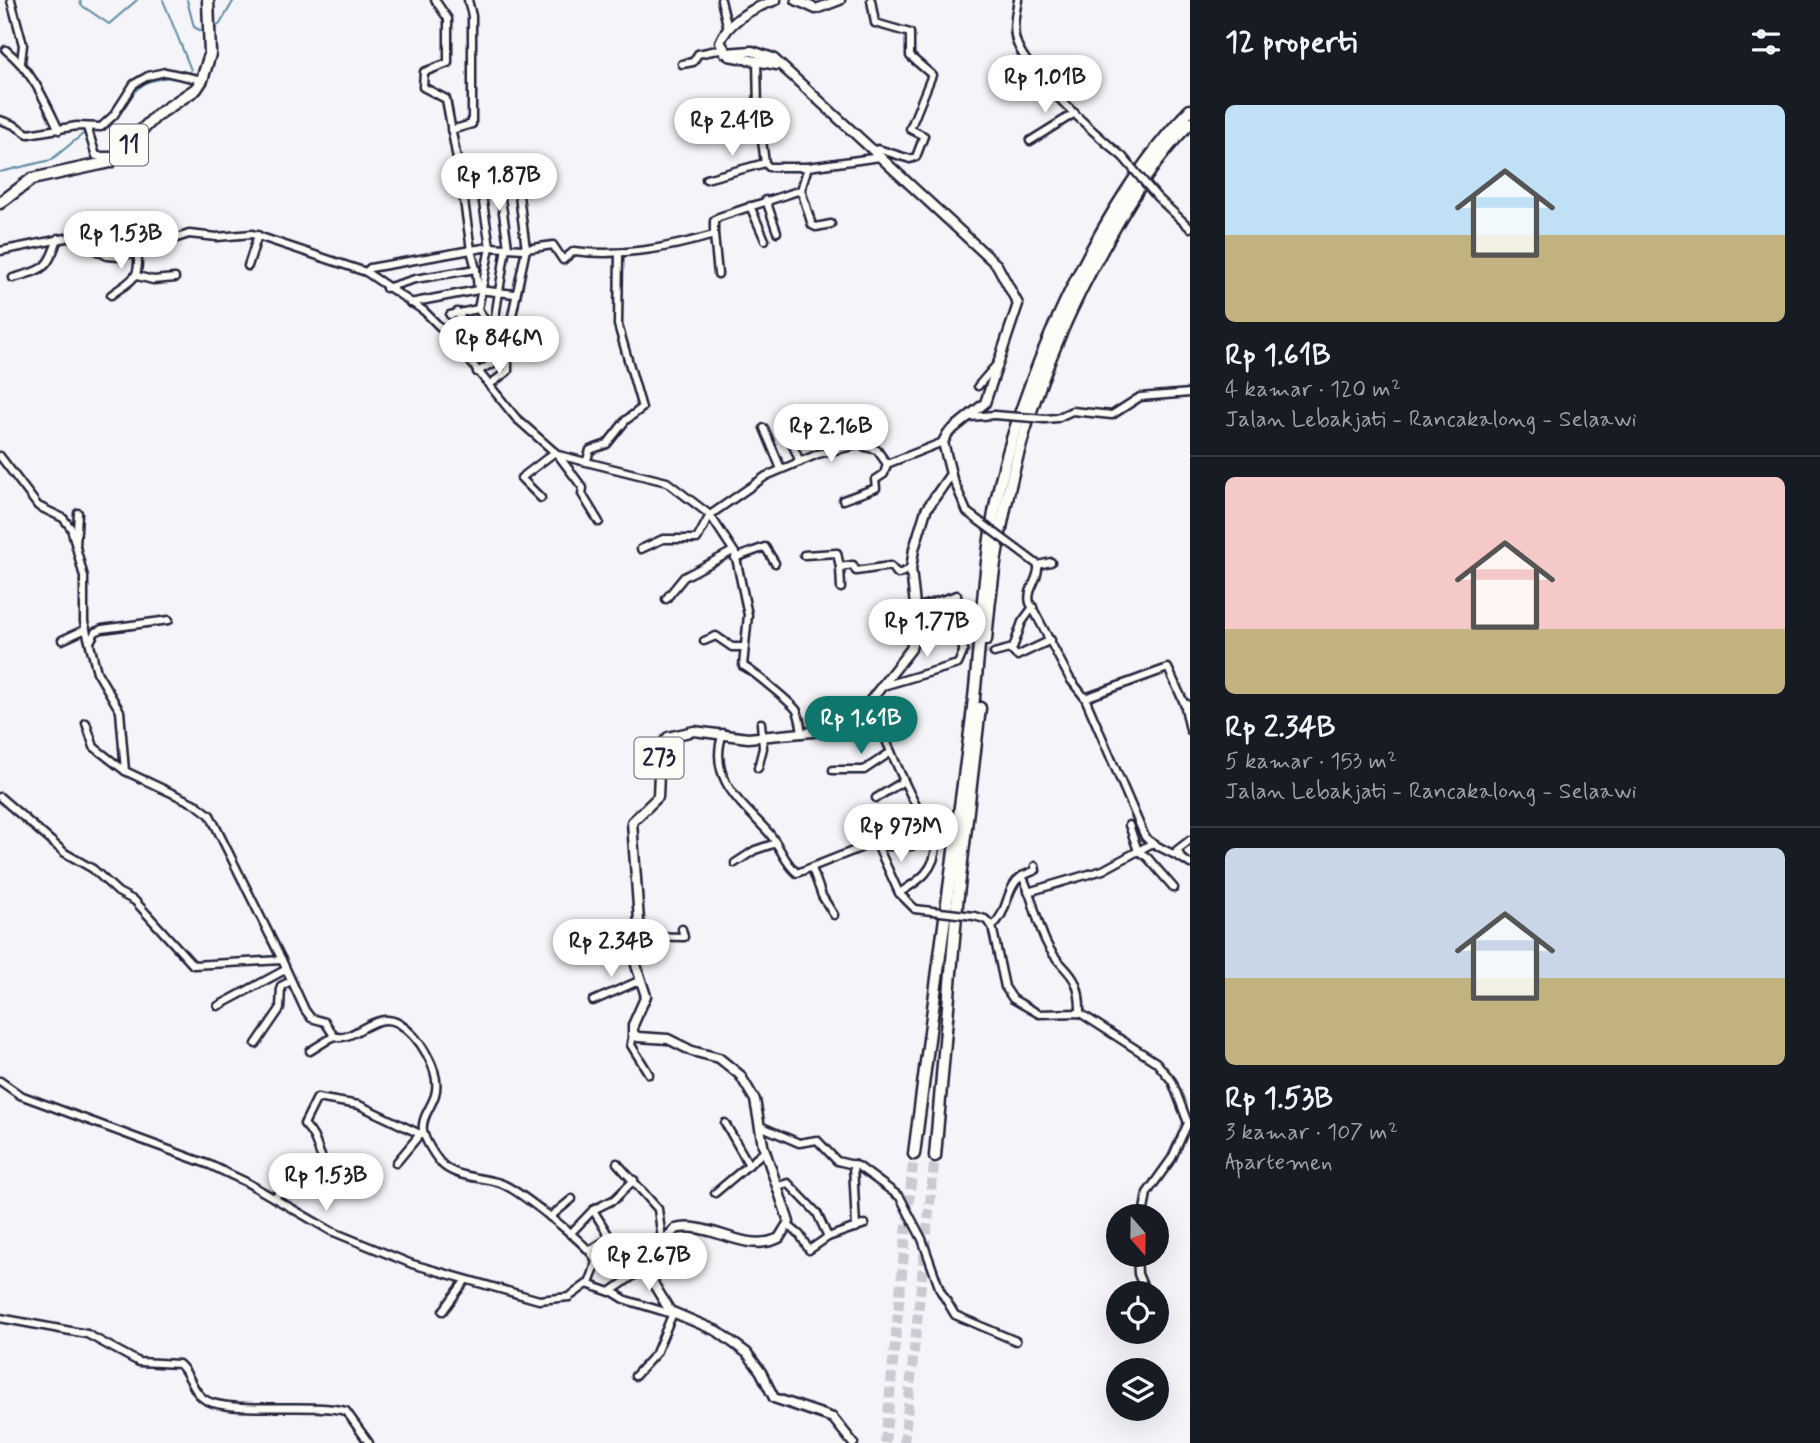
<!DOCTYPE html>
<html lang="id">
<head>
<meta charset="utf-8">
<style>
  body { margin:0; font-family:Mynerve,sans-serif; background:#242831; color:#f1f3f6; height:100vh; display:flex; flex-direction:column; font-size:26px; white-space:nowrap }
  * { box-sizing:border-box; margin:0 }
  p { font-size:23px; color:#9ea1a6 }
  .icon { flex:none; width:38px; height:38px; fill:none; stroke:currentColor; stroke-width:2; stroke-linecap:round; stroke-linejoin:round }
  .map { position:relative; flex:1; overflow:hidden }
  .details { display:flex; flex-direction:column; background:#171b24; width:630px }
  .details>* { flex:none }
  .needle { width:46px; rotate:160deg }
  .fabs { position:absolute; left:1106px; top:1204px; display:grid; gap:14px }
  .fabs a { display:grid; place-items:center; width:63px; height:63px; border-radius:50%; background:#171b24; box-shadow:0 7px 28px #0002; font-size:35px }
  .price { position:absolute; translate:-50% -60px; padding:0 16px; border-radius:24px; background:#fff; color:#222; font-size:23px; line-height:46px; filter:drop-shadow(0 2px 4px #0008) }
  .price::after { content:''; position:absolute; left:50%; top:42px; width:21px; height:16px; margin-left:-10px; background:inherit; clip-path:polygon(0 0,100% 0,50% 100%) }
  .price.on { background:#0f766e; color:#fff }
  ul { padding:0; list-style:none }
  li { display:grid; align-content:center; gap:14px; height:371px; padding:0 35px }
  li+li { border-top:2px solid #363941 }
  li span { display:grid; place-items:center; height:217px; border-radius:10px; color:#555 }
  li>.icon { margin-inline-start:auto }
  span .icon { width:126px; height:126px; fill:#fffc; stroke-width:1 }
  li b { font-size:30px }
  h2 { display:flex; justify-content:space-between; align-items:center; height:84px; padding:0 35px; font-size:30px }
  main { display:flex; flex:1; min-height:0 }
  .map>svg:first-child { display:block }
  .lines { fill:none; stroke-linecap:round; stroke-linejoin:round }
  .stream { stroke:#5d8aa2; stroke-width:2 }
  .minor-tunnel { stroke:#cbcad2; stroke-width:6; stroke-dasharray:6 3; stroke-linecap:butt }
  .highway-tunnel { stroke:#cbcad2; stroke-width:10; stroke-dasharray:10 5; stroke-linecap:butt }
  .minor-casing { stroke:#22223b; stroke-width:11 }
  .major-casing { stroke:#22223b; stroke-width:13 }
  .highway-casing { stroke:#22223b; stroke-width:15 }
  .minor { stroke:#fdfcf7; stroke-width:6 }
  .major { stroke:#fdfcf7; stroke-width:8 }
  .highway { stroke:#fdfcf7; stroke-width:10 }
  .minor-bridge-casing { stroke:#22223b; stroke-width:11; stroke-linecap:butt }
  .minor-bridge { stroke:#fdfcf7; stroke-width:6 }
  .labels { text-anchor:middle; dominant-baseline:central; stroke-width:5; stroke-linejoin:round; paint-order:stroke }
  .shield { fill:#fdfcf7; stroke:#646373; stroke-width:2 }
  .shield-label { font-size:24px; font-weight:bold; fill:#22223b }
</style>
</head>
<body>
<main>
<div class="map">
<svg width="1190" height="1443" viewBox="0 0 1190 1443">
  <rect width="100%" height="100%" fill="#f5f4f8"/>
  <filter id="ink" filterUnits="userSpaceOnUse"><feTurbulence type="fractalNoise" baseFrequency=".0143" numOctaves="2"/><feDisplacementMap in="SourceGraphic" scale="14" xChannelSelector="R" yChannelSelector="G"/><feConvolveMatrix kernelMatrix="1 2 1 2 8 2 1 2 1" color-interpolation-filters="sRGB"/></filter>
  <g filter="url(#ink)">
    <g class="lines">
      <g class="stream">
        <polyline points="80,0 81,5 109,24 137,0"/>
        <polyline points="163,0 191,70 189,73"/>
        <polyline points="187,0 194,27 205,33"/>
        <polyline points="213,29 220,24 234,0"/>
        <polyline points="0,172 51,160 83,134 110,127 136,90 147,82 173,76"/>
      </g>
      <polyline class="minor-tunnel" points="966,650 994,653"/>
      <g class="highway-tunnel">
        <polyline points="885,1443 914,1154"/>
        <polyline points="904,1443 935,1156"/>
      </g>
      <defs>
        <g id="minor">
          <polyline points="11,0 23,45 21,62"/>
          <polyline points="435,0 448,19 448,63 424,72 423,87 446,99 462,187"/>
          <polyline points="721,0 728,29"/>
          <polyline points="871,0 875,23 910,33 910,56 932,75 910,129 924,136 916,157 910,159 878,149 875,152"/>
          <path d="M1018 0C1015 15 1011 33 1019 48 1035 80 1094 133 1123 157"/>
          <path d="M6 50C33 72 44 99 59 130"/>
          <polyline points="757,60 758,110 765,163"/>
          <polyline points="682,64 693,62 698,54 722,49"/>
          <polyline points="0,120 14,125 28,134 77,126 101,127 114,115 134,84 148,76 165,72 202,80"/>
          <polyline points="87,127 96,156 117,156"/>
          <polyline points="451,130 472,124 472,16 468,0"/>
          <polyline points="1030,141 1075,113"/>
          <polyline points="706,179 765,163 769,167 808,167"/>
          <polyline points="480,183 490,247 471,250 462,187 480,183 499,185 508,247"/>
          <polyline points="801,190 812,225 816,227 831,224"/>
          <polyline points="1157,197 1190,228"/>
          <polyline points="766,200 777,232"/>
          <polyline points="750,206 765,240"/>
          <polyline points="714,235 718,274"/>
          <path d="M526 249 553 245 563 260 574 251C622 257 668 248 714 235V221L719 217 801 190 808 167 880 157"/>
          <path d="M0 251 71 237 107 256 119 257 189 234 217 237 252 234 366 272 424 311 453 340 516 418 558 455 667 482 710 515 735 553 748 615 743 666C749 668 794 705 797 711 800 718 801 726 802 733"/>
          <polyline points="248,266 258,235"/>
          <polyline points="476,269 478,290"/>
          <polyline points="366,272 370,268 471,250 476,269 415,279 386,288"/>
          <polyline points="137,276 153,280 175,278"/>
          <path d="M13 278C44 269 48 270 58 238"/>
          <path d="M111 295C134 278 141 279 137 249"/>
          <polyline points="410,303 478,290 515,294"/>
          <polyline points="478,309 490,247 523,249"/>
          <polyline points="457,312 492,365"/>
          <polyline points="450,315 478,309 507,355 477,372"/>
          <polyline points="494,324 506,247"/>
          <polyline points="489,385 508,371 508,335 526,249 519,196"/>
          <polyline points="978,386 997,364"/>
          <polyline points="850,412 858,445"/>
          <polyline points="969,417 994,415"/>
          <polyline points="1045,419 1057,418 1072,411 1112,415 1140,397 1190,393"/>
          <polyline points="764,428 781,469"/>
          <polyline points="786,429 800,462"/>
          <polyline points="558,455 583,488 582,494 599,522"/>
          <polyline points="0,456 38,506 63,518 71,528 84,577 84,622 97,672 120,711 125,771 197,805 210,815 282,960"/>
          <polyline points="587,460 590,450 607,444 626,420 642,408 618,325 619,254"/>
          <polyline points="951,474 967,512"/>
          <polyline points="541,498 521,478 555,452"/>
          <polyline points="843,500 876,488 875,480 884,474 887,464"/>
          <polyline points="76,546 78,513"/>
          <polyline points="641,549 663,539 697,539 710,515 766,476 818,454 858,445 877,450 887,464 943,442"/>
          <path d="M1018 550 1038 565C1040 579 1026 589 1030 603L1070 679 1085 698 1145 837C1155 848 1176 853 1190 864"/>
          <polyline points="804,555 837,553 840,567 853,565 856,571 890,566 898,574 911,569"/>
          <polyline points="735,558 765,547 775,563"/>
          <polyline points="1038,565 1051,562"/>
          <polyline points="840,567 841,588"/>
          <polyline points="666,599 684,577 733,551"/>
          <polyline points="916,608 957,595 963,650"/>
          <polyline points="62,640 86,629"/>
          <polyline points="704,641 716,636 732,647 743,647"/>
          <polyline points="90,642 95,632 102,629 169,620"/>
          <polyline points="1011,650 1017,656 1051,640"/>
          <polyline points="994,653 1013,648 1022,622 1033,607"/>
          <polyline points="883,686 958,664 964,650"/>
          <polyline points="1085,698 1168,668 1184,703 1190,705"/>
          <path d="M870 702C885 738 900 776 919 811 926 822 936 830 936 844 936 870 919 881 899 893"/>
          <polyline points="1184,703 1190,730"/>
          <polyline points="86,723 94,747 125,771"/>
          <path d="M723 733C707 779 742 803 769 833 780 846 784 862 797 873L878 841"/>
          <polyline points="758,768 763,748 761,723"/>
          <polyline points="833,770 864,770 891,752"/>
          <path d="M0 797 65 853 93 869 118 892 135 901 193 965 282 960 305 1010 311 1018 325 1022 334 1036C352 1044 374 1010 398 1023 419 1035 442 1072 435 1095 432 1106 421 1118 423 1130 424 1140 437 1160 444 1166 459 1178 482 1177 500 1183 516 1188 589 1245 595 1259 597 1266 591 1277 589 1284"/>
          <polyline points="876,798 904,781"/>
          <polyline points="1129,825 1138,851 1147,857 1174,888"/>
          <polyline points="873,836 899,893 915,909"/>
          <polyline points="881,846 912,846 933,830"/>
          <polyline points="1180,855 1177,850 1190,840"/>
          <polyline points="735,863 755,850 776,843"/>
          <polyline points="812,868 822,896 834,915"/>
          <polyline points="1022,876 1036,870 1035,866"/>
          <polyline points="1028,892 1103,870 1151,844"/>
          <polyline points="974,916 985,919 992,926 1005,987 1013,999 1039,1014 1080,1013 1156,1062 1172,1081 1188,1123 1172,1158 1147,1193 1143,1216"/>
          <path d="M992 926C1009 913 1005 887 1022 876 1033 896 1036 921 1046 942 1060 973 1081 968 1080 1013"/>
          <polyline points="639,936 684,937 682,929"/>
          <polyline points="583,942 638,940"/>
          <polyline points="593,1001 641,980"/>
          <polyline points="218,1006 285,970"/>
          <polyline points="633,1034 631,1045 649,1074"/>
          <polyline points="256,1044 280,1009 281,986 291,981"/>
          <polyline points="310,1051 334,1036"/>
          <polyline points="0,1081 20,1095 210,1165 246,1182 331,1231 412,1264 539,1300 569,1297 587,1284 610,1292 656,1260"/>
          <polyline points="725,1123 749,1165"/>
          <polyline points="760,1126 799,1143 817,1140 837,1161 858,1166 900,1197 922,1239 940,1290 955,1315 1016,1341"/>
          <polyline points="396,1163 421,1133"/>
          <polyline points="617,1163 658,1209 662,1240"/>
          <polyline points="853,1164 856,1228"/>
          <polyline points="778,1186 788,1183 817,1213 828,1237 865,1224"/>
          <polyline points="715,1193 765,1151"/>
          <path d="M274 1198C287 1183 310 1179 327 1166 314 1149 321 1142 304 1124L317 1098 359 1105 420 1134"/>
          <polyline points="593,1210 619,1252"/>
          <polyline points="550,1217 572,1199"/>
          <polyline points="789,1226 800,1235 809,1250 828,1237"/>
          <polyline points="570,1234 593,1210 615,1199 634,1180"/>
          <polyline points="590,1250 605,1241"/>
          <polyline points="1137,1255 1138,1274 1146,1293"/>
          <polyline points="596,1264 625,1249"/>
          <polyline points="613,1292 626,1300 672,1314"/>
          <polyline points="443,1311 465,1281"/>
          <path d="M0 1318 87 1334 139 1362 179 1364C190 1373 192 1391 204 1399 228 1415 311 1402 346 1411L369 1443"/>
          <polyline points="635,1376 656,1353 673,1313"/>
        </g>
        <g id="major">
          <path d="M776 0C755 7 729 20 720 42L729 56 777 65"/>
          <polyline points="796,0 816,9 840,0"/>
          <path d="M725 53 752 51 773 58 997 265 1018 304 985 403 948 433 943 442 951 474 926 510 914 549 911 569 917 624 911 649 856 719 834 730 748 738 694 731 668 737 660 749 658 797 632 822 639 921 636 965 646 996 633 1025V1034L638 1037 668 1039 692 1051 719 1058 740 1075 755 1100 763 1145 789 1222 779 1238C745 1255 710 1220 675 1229L660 1245 653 1283 670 1311 717 1331 747 1353 761 1372 774 1398 833 1418 853 1443"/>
        </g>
        <g id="highway">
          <polyline points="0,203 32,179 110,162 157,115 196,89 202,80 210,54 208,0"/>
          <path d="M986 640C998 493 1036 364 1110 236 1133 195 1157 156 1190 123"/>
          <path d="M914 1154C932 1013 951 873 970 732 980 659 981 586 994 513 1016 388 1101 200 1190 110"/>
          <polyline points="935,1156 957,904 980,708"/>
        </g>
      </defs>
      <use href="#minor" class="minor-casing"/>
      <use href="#major" class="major-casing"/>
      <use href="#highway" class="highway-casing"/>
      <use href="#minor" class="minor"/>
      <use href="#major" class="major"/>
      <use href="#highway" class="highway"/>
      <defs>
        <g id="minor-bridge">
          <polyline points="1123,157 1157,197"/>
          <polyline points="994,415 1045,419"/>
          <polyline points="967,512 1018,550"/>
          <polyline points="915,909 974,916"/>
        </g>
      </defs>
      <use href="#minor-bridge" class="minor-bridge-casing"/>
      <use href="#minor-bridge" class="minor-bridge"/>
    </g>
  </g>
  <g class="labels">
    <g class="shield">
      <rect x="110" y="124.5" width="38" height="41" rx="5"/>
      <rect x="634.5" y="737.5" width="49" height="41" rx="5"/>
    </g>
    <g class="shield-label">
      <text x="129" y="145">11</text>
      <text x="659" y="758">273</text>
    </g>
  </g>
</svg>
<div class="fabs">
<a><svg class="needle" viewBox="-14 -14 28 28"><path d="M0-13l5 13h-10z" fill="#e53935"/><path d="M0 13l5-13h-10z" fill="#9ea1a6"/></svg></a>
<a><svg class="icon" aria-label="locate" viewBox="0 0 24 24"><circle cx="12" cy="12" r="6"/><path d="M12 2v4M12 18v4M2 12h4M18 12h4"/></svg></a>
<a><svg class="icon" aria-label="layers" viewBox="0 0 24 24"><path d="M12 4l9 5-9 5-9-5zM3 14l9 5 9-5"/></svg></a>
</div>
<b class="price" style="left:1045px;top:115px">Rp 1.01B</b>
<b class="price" style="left:732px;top:158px">Rp 2.41B</b>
<b class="price" style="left:499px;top:213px">Rp 1.87B</b>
<b class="price" style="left:121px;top:271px">Rp 1.53B</b>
<b class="price" style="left:499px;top:376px">Rp 846M</b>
<b class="price" style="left:831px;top:464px">Rp 2.16B</b>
<b class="price" style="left:927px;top:659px">Rp 1.77B</b>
<b class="price on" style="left:861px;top:756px">Rp 1.61B</b>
<b class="price" style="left:901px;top:864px">Rp 973M</b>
<b class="price" style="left:611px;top:979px">Rp 2.34B</b>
<b class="price" style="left:326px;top:1213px">Rp 1.53B</b>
<b class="price" style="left:649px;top:1293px">Rp 2.67B</b>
</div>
<section class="details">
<h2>12 properti<svg class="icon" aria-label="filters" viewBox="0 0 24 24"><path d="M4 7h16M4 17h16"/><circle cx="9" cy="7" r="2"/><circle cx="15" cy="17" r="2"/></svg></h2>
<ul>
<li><span style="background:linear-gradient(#bfe0f5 60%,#c2b280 0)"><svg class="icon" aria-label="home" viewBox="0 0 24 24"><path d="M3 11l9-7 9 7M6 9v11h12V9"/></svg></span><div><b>Rp 1.61B</b><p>4 kamar · 120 m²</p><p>Jalan Lebakjati - Rancakalong - Selaawi</p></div></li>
<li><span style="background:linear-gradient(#f6c9c9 70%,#c2b280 0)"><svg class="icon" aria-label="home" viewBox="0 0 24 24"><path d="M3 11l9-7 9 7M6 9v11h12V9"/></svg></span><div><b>Rp 2.34B</b><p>5 kamar · 153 m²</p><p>Jalan Lebakjati - Rancakalong - Selaawi</p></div></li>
<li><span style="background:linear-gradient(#c9d6e8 60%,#c2b280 0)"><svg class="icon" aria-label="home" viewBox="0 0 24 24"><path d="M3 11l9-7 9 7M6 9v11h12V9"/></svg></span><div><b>Rp 1.53B</b><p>3 kamar · 107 m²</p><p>Apartemen</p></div></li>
</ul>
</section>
</main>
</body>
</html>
